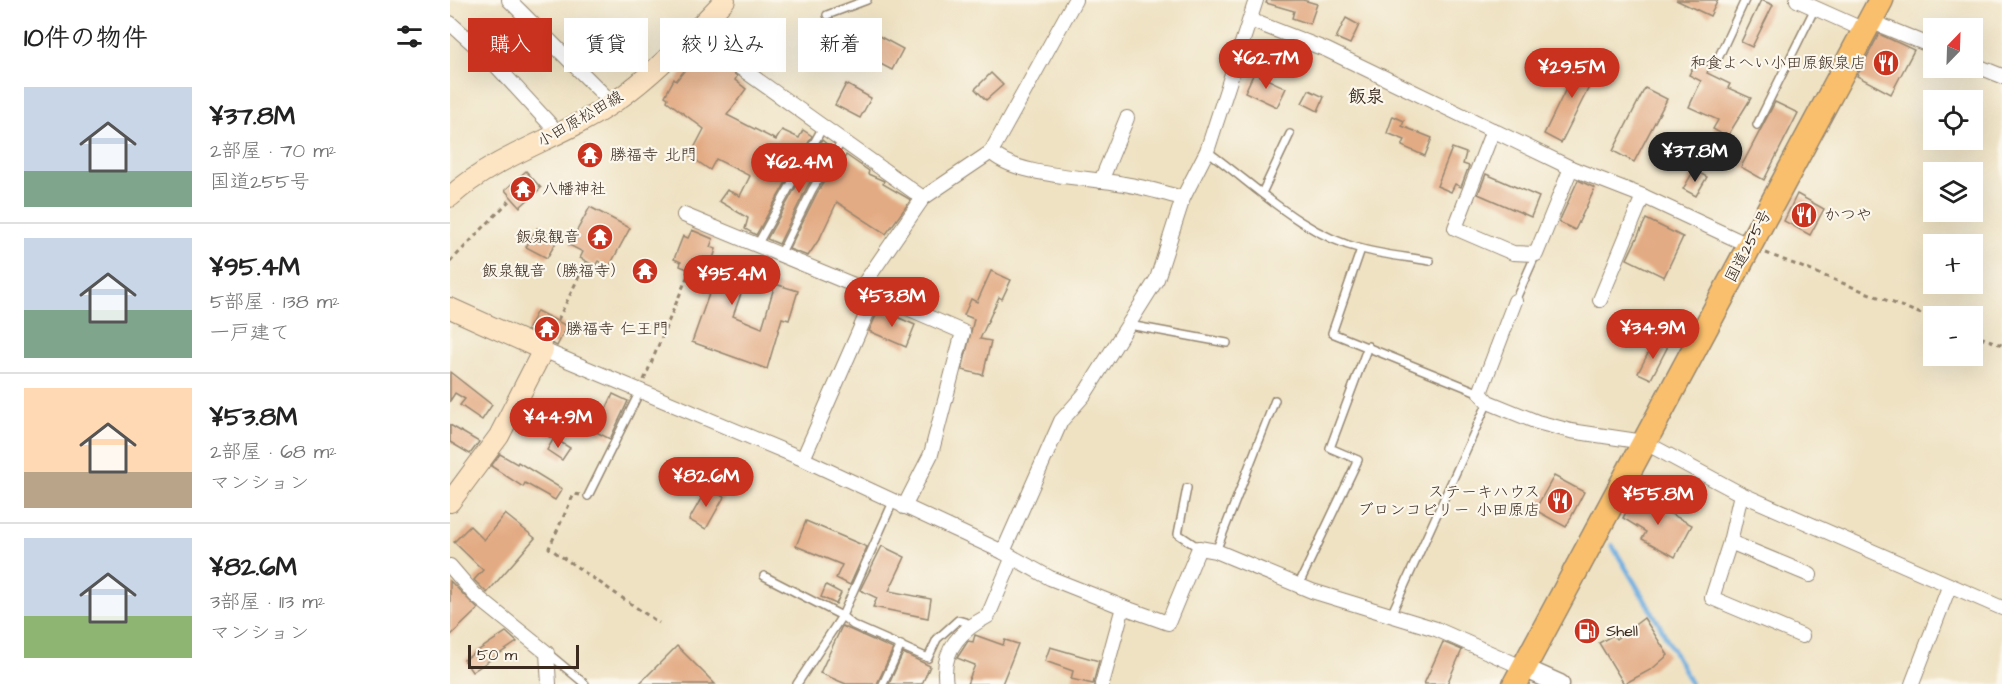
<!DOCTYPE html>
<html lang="ja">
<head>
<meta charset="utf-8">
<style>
  body { margin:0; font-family:"Architects Daughter","Klee One",sans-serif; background:#f2f2f2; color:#222; height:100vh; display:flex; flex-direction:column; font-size:22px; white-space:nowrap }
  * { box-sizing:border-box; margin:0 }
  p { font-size:20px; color:#767676 }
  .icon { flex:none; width:33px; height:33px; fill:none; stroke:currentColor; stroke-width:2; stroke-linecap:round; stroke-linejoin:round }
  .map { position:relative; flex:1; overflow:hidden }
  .sheet { display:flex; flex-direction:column; background:#fff; width:450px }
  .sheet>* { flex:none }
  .hud { position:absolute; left:18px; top:18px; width:570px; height:54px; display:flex; gap:12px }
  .needle { width:39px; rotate:23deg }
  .controls { position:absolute; left:1473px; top:18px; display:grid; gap:12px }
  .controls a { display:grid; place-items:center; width:60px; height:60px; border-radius:0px; background:#fff; box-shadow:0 6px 24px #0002; font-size:30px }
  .scale { position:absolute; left:18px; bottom:15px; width:111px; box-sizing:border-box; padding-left:6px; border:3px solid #3b2a1e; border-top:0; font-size:16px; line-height:21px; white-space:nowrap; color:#3b2a1e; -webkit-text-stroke:4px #fbf7ec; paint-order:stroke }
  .price { position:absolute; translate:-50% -51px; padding:0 14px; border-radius:21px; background:#c8321e; color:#fff; font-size:20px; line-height:39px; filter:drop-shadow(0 2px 3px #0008) }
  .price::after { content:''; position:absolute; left:50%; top:36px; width:18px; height:14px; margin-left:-9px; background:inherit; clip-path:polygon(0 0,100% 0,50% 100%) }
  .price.on { background:#222; color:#fff }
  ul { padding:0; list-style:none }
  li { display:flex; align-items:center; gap:18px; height:150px; padding:0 24px }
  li+li { border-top:2px solid #e0e0e0 }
  li span { display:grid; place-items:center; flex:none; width:168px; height:120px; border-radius:0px; color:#555 }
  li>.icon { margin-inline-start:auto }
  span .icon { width:72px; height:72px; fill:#fffc; stroke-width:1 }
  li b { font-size:26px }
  h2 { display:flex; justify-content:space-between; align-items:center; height:72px; padding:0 24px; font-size:26px }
  .chip { padding:0 21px; border-radius:0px; background:#fff; box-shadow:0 6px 24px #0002; font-size:21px; line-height:54px }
  .chip.on { background:#c8321e; color:#fff }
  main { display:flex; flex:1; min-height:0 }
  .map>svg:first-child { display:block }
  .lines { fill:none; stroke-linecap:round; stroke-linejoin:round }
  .stream { stroke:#6cade0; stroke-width:4.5 }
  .building { fill:#e3ab84 }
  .service-casing { stroke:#958670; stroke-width:10 }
  .minor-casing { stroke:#958670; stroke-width:16 }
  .tertiary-casing { stroke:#958670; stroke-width:21 }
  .secondary-casing { stroke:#958670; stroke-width:22 }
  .trunk-casing { stroke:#958670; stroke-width:27 }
  .path { stroke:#958670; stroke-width:3; stroke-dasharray:4.5 4.5; stroke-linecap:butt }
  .service { stroke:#fff; stroke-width:7 }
  .minor { stroke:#fff; stroke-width:14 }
  .tertiary { stroke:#fff; stroke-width:18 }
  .secondary { stroke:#fde5c4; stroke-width:20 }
  .trunk { stroke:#f9bf6c; stroke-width:24 }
  .labels { text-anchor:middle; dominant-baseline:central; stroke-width:4.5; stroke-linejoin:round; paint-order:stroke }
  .poi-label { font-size:16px; fill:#3b2a1e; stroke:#fbf7ec; text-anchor:start }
  .street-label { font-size:16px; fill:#3b2a1e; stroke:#fbf7ec }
  .neighbourhood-label { font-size:18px; font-weight:bold; fill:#3b2a1e; stroke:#fbf7ec }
</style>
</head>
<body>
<main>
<section class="sheet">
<h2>10件の物件<svg class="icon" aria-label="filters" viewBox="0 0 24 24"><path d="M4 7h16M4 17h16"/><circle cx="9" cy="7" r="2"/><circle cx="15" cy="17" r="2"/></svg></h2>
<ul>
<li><span style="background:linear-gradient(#c9d6e8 70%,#7fa58c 0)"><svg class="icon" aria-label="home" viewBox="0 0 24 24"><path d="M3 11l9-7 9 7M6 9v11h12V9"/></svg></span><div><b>¥37.8M</b><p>2部屋 · 70 m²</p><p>国道255号</p></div></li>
<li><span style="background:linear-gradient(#c9d6e8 60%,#7fa58c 0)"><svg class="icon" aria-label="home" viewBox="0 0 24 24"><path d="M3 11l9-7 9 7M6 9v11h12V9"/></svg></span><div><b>¥95.4M</b><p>5部屋 · 138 m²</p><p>一戸建て</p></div></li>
<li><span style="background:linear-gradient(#ffd9b3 70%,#b9a48a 0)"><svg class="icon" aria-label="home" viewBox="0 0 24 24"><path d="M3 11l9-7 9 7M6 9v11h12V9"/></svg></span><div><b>¥53.8M</b><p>2部屋 · 68 m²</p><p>マンション</p></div></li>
<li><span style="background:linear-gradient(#c9d6e8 65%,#8fb573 0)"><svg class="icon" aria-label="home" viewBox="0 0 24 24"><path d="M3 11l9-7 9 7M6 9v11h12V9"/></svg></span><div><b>¥82.6M</b><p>3部屋 · 113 m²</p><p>マンション</p></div></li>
</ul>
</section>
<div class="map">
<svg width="1552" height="684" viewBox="0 0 1552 684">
  <rect width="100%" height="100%" fill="#fbf7ec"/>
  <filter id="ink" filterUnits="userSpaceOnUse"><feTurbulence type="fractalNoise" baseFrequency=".0167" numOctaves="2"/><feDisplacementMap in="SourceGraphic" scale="12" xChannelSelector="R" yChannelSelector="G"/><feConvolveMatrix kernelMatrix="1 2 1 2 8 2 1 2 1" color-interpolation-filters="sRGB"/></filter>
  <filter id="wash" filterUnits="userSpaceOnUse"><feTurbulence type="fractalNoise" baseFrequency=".008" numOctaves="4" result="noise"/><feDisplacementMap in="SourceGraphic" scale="24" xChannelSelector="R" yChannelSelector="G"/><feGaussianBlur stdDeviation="1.35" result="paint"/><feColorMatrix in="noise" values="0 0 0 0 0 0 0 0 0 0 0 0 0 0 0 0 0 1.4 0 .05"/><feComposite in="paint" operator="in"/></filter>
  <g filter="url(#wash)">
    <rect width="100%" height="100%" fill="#efe2c3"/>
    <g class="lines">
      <polyline class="stream" points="1162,545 1208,622 1241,684"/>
    </g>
    <g id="blocks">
      <g class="building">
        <polygon points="817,0 853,0 867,4 860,24 842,18 844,11 816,3"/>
        <polygon points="1226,0 1268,0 1260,16"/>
        <polygon points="1311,0 1323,5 1302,47 1291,42"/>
        <polygon points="896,18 909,25 900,44 886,38"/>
        <polygon points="1429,34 1464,50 1441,94 1407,76"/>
        <polygon points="427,35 453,49 442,70 415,56"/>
        <polygon points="251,50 287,76 285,80 296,89 277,115 326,140 332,130 349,138 353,130 362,136 306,235 295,229 298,218 269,201 277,190 290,196 300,176 266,159 260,170 240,156 254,129 217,101 218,98 215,96 224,79 226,81"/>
        <polygon points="1132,56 1150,65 1111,143 1094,134"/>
        <polygon points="1246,61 1260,67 1257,73 1280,84 1278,88 1301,98 1277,137 1263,129 1268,120 1239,107 1251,81 1239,75"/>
        <polygon points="541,73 553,85 536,100 525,89"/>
        <polygon points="804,73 836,88 827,107 795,92"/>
        <polygon points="396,84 421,98 410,118 385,105"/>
        <polygon points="1195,88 1217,99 1184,162 1163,151"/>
        <polygon points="859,90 874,97 868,111 852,103"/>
        <polygon points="1325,102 1348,113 1314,180 1291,167"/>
        <polygon points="943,116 954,121 952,126 982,138 975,156 952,146 955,140 937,133"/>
        <polygon points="372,140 381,148 357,187 329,244 317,239"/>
        <polygon points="135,145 149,150 145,165 130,161"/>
        <polygon points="1002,148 1016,153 1013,164 1019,166 1011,187 1005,184 1001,192 987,186"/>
        <polygon points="390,155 394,159 396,155 419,171 418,174 434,181 433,184 461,200 436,234 387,202 370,238 358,256 339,249 367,193"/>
        <polygon points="1244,170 1257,177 1246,196 1233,189"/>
        <polygon points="76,171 91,188 70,207 55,190"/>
        <polygon points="1036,174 1089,197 1081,217 1028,194"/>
        <polygon points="1128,180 1145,188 1125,230 1109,222"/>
        <polygon points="1347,194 1374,209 1360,235 1334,221"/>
        <polygon points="140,207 180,228 159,267 148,261 145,266 130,258 133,252 119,245"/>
        <polygon points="1196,219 1233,237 1214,277 1177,259"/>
        <polygon points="87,228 108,239 97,258 76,247"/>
        <polygon points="242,230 263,239 260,247 266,249 263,259 299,271 283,316 312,328 325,284 348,291 339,320 332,318 317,369 242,342 264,280 230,266 231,262 224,259 233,236 238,238"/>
        <polygon points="541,271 561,280 552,299 549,297 530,339 541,341 533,375 512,370 524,319 514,315 521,299 527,302"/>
        <polygon points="429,309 465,325 456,347 419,331"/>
        <polygon points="87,311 117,326 107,346 77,330"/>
        <polygon points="1205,340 1217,348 1201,379 1188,373"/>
        <polygon points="0,372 42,405 32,420 10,405 15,399 5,393 0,401"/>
        <polygon points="163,394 178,401 160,439 146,432"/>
        <polygon points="84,406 111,422 101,438 75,422"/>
        <polygon points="0,425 29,442 20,454 0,442"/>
        <polygon points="104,438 120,448 112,460 97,450"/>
        <polygon points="50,454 67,464 68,462 112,489 105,500 75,483 73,487 41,466"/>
        <polygon points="1104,476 1134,492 1116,527 1085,510"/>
        <polygon points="257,488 274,497 256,529 239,520"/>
        <polygon points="1185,495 1242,525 1225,557 1192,539 1196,532 1173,518"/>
        <polygon points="55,514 85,538 37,593 24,580 33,570 4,542 20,526 34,540"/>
        <polygon points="356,521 417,547 400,585 386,578 392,565 346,546"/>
        <polygon points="432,546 455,557 439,591 481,599 478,618 423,607 427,598 410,590"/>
        <polygon points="0,581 28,609 0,636"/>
        <polygon points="376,585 391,593 386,604 371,597"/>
        <polygon points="1194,618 1218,655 1202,669 1174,684 1149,643 1163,635 1166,639"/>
        <polygon points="392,626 443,649 427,684 396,684 370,673"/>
        <polygon points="56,632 67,642 22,672 14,660"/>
        <polygon points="525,635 553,645 555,640 568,644 552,684 517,684 525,665 507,658 518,641 523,642"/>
        <polygon points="993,642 1012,650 997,684 974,684"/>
        <polygon points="227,646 265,684 189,684"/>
        <polygon points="600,647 649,661 643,684 621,679 623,671 595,661"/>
        <polygon points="453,653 480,666 472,684 439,684"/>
      </g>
    </g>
  </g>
  <g filter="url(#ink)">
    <use href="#blocks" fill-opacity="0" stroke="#958670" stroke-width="1.5"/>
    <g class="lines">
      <defs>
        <g id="service">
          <polyline points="377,15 417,0"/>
          <polyline points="1265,65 1295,0"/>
          <polyline points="1307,125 1365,8"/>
          <path d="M757 151C806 186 851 234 912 249 934 255 957 257 980 261"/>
          <polyline points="812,193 840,134"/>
          <polyline points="307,245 373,127"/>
          <polyline points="911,249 882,333 1030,393"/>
          <polyline points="330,255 362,190 392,141"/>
          <polyline points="1065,301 1086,254"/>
          <polyline points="679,325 777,343"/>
          <polyline points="737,488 728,534 749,548"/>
          <polyline points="138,496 190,391"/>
          <polyline points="766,551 825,400"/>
          <polyline points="314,576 392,616 403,625 478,658 487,639 508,620 522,624"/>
          <polyline points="848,586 908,460 880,448 918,346"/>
          <polyline points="941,615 1038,402"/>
          <polyline points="99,654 135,684"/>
          <polyline points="347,684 392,616 443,502"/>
          <polyline points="433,684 451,645"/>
        </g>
        <g id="minor">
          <polyline points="59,0 163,104"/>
          <polyline points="1347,0 1414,30"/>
          <polyline points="800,20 877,50 1121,168 1193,196 1298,245"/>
          <polyline points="1420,21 1484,47"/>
          <polyline points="0,23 40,59 109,134"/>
          <polyline points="243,34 473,198"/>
          <polyline points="1522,64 1552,76"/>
          <polyline points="1043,130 1005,228 1063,253 1086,254 1121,168"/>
          <path d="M541 152C566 177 639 177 674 184 694 187 713 193 733 198"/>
          <polyline points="651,181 677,118"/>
          <polyline points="234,215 411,288"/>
          <polyline points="1150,300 1193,196"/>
          <polyline points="1065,301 1030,393 1038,402 1087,422 1121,431 1194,442 1291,494 1552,608"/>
          <polyline points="93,350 353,459 553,552 611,421 634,395 707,279 733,198 757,151 806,0"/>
          <polyline points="353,459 425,295"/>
          <polyline points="1291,494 1280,542 1262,598 1352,636"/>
          <polyline points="454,507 481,454 513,332 411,288 473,198 541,152 625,0"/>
          <polyline points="1280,542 1360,575"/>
          <polyline points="553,552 600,578 673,607 652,684"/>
          <polyline points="0,566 25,595 97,653 99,684"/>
          <polyline points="673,607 718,623 749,548 766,551 862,591 986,629 1074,668"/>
          <path d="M496 684C490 651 511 630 538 616L562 559"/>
          <polyline points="1462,684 1499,587"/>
        </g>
        <polyline id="tertiary" points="1074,668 1110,684"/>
        <g id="secondary">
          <path d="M0 197C47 154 112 138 163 103 205 74 240 36 275 0"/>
          <polyline points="0,308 93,350 49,436 0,502"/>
        </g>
        <polyline id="trunk" points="1065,684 1431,0"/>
      </defs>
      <use href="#service" class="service-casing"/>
      <use href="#minor" class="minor-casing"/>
      <use href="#tertiary" class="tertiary-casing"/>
      <use href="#secondary" class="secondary-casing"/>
      <use href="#trunk" class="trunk-casing"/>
      <g class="path">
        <polyline points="1316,253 1484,319"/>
        <polyline points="0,262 62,198"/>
        <polyline points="1522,334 1552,345"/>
        <polyline points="100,336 136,262"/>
        <polyline points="194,380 240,270"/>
        <polyline points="130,495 124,494 99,548 209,623"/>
      </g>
      <use href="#service" class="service"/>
      <use href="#minor" class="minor"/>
      <use href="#tertiary" class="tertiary"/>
      <use href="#secondary" class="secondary"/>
      <use href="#trunk" class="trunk"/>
    </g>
  </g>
  <defs>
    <symbol id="restaurant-disc" viewBox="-11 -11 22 22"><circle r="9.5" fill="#c8321e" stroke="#fbf7ec"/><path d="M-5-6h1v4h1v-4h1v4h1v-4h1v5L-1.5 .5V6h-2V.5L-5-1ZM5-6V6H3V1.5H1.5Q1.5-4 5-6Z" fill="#fff"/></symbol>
    <symbol id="temple-disc" viewBox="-11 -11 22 22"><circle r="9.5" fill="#c8321e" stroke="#fbf7ec"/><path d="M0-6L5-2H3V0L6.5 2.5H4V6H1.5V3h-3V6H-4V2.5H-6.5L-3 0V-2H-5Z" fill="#fff"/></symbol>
    <symbol id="fuel-disc" viewBox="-11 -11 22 22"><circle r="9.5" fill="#c8321e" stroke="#fbf7ec"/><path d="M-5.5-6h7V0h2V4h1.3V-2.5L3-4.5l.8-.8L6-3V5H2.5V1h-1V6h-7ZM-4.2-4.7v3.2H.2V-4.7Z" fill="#fff"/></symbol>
  </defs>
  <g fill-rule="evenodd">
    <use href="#restaurant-disc" x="1421" y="48" width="30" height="30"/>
    <use href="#temple-disc" x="125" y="140" width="30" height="30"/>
    <use href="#temple-disc" x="58" y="174" width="30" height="30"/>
    <use href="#restaurant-disc" x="1339" y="200" width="30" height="30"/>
    <use href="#temple-disc" x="135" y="222" width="30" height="30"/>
    <use href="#temple-disc" x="180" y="256" width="30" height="30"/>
    <use href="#temple-disc" x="82" y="314" width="30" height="30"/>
    <use href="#restaurant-disc" x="1095" y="486" width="30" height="30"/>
    <use href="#fuel-disc" x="1122" y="616" width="30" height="30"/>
  </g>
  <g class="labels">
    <g class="poi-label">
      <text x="1416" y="63" text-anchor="end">和食よへい小田原飯泉店</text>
      <text x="160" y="155">勝福寺 北門</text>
      <text x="92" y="189">八幡神社</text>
      <text x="1374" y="215">かつや</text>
      <text x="130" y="237" text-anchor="end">飯泉観音</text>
      <text x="176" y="271" text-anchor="end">飯泉観音（勝福寺）</text>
      <text x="116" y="329">勝福寺 仁王門</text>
      <text x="1090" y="492" text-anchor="end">ステーキハウス<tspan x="1090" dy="18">ブロンコビリー 小田原店</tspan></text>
      <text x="1156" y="631">Shell</text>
    </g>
    <g class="street-label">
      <text transform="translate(130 119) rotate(-30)">小田原松田線</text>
      <text transform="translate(1298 246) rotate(-62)">国道255号</text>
    </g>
    <g class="neighbourhood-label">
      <text x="916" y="96">飯泉</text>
    </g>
  </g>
</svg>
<div class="controls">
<a><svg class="needle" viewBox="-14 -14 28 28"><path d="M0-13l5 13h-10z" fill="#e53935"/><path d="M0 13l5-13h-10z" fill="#767676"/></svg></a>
<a><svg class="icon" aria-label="locate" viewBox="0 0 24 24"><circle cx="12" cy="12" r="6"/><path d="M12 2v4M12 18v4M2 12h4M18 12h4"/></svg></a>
<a><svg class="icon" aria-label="layers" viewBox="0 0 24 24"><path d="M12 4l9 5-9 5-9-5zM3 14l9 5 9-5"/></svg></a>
<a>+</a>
<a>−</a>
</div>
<div class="scale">50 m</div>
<b class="price" style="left:816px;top:90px">¥62.7M</b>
<b class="price" style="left:1122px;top:99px">¥29.5M</b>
<b class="price on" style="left:1245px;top:183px">¥37.8M</b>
<b class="price" style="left:349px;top:194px">¥62.4M</b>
<b class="price" style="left:282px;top:306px">¥95.4M</b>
<b class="price" style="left:442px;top:328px">¥53.8M</b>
<b class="price" style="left:1203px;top:360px">¥34.9M</b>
<b class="price" style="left:108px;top:449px">¥44.9M</b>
<b class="price" style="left:256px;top:508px">¥82.6M</b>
<b class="price" style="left:1208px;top:526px">¥55.8M</b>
<div class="hud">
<a class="chip on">購入</a>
<a class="chip">賃貸</a>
<a class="chip">絞り込み</a>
<a class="chip">新着</a>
</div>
</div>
</main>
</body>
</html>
